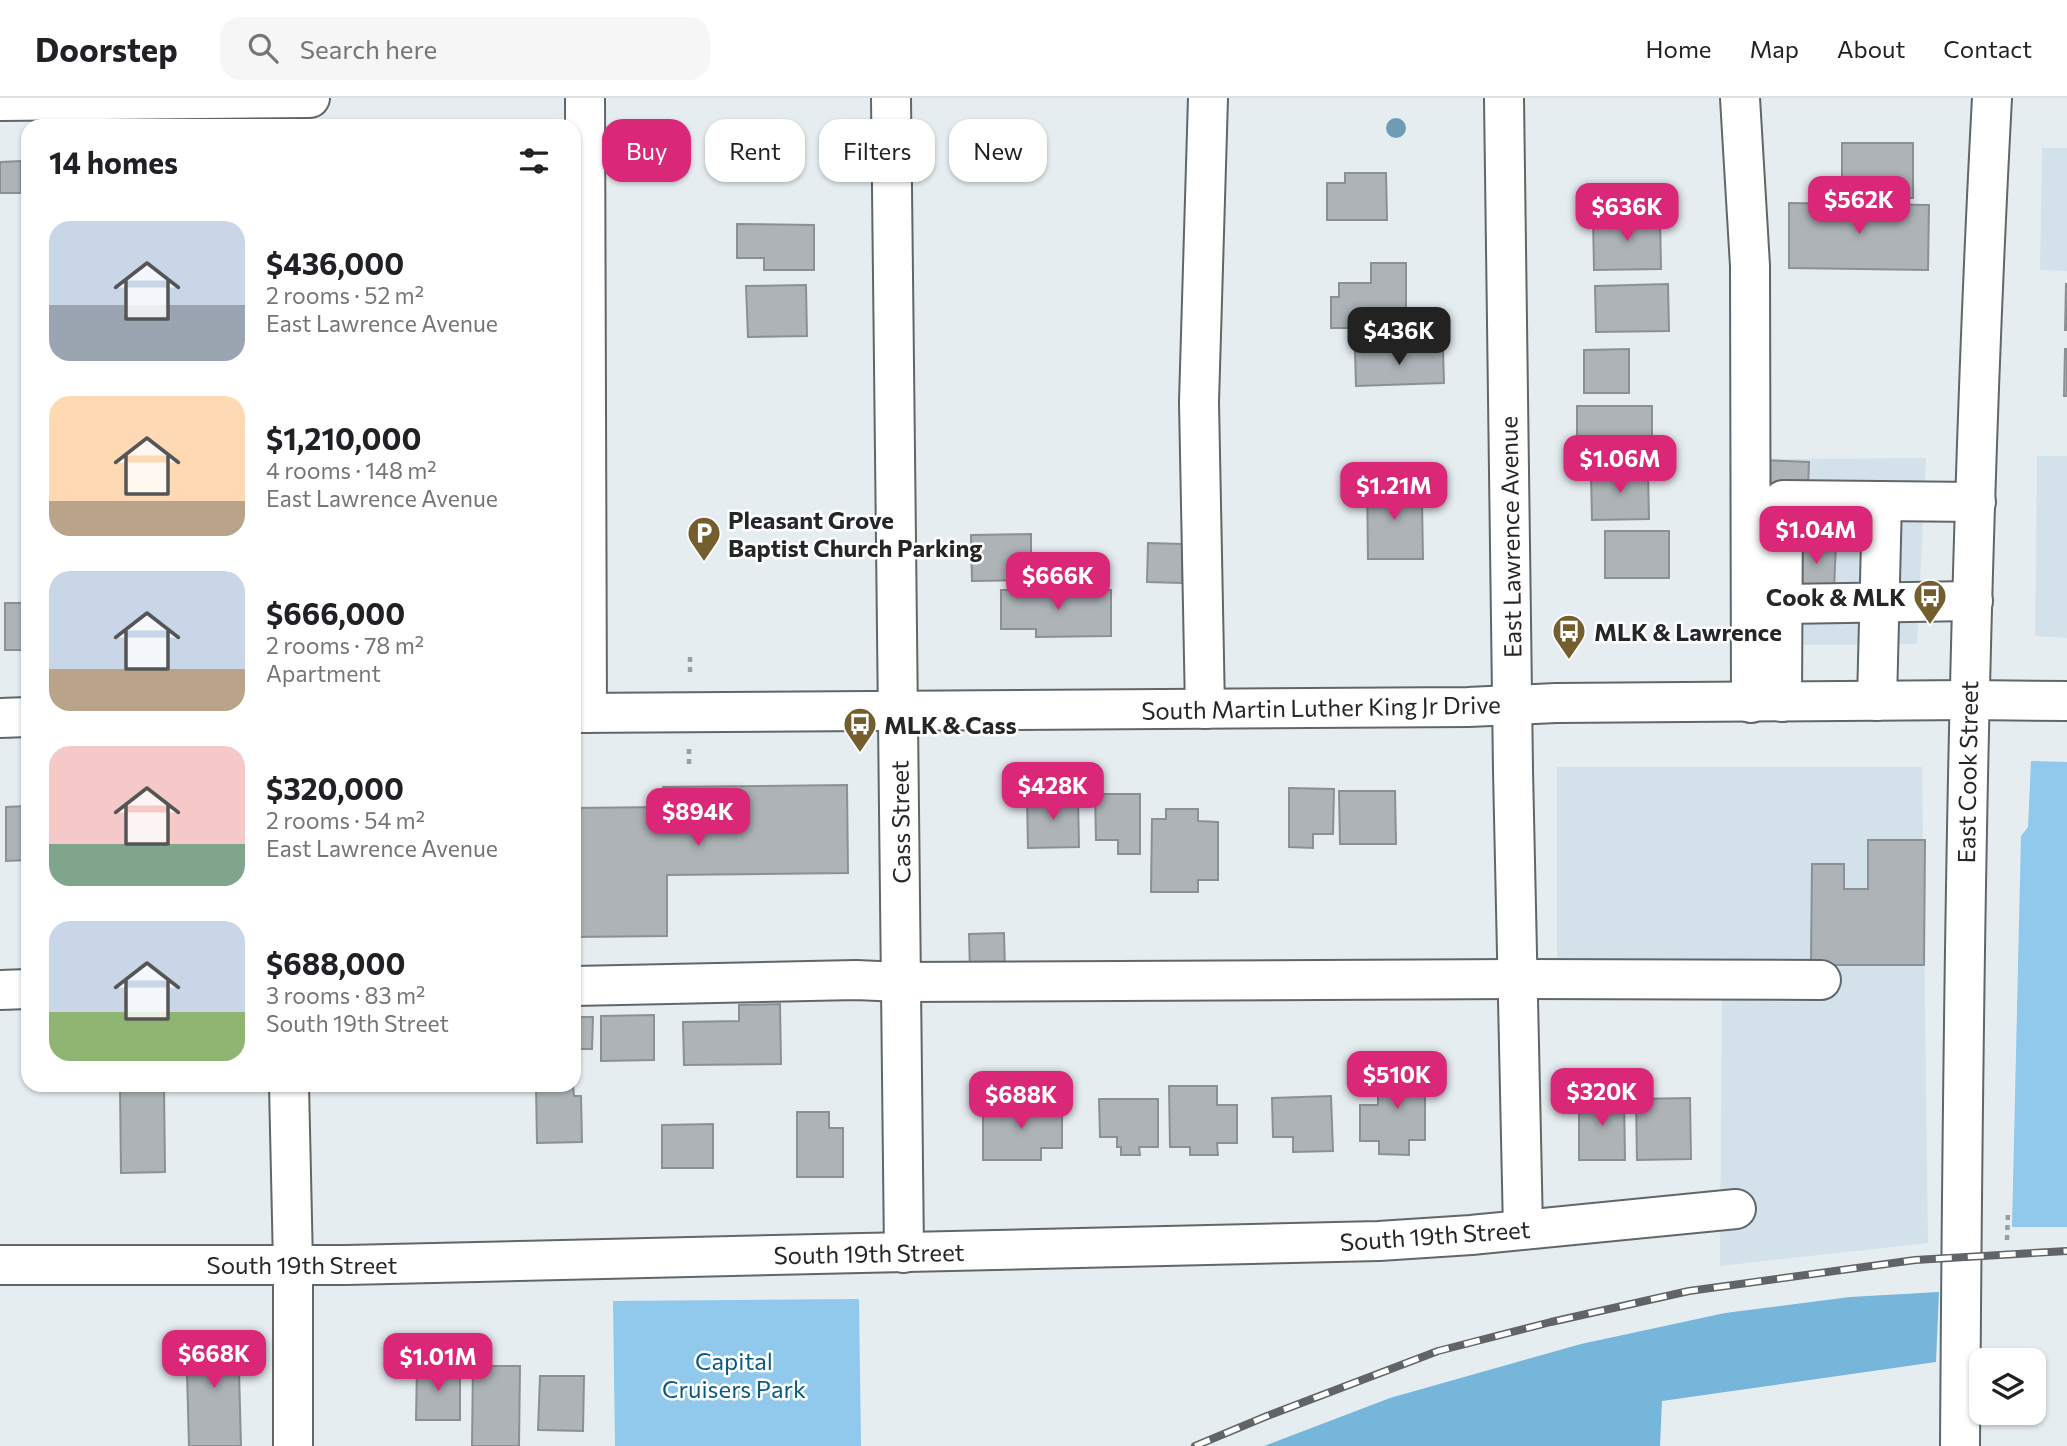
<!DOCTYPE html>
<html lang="en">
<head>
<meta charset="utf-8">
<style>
  body { margin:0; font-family:Commissioner,sans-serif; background:#f6f6f6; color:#202124; height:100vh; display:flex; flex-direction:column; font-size:26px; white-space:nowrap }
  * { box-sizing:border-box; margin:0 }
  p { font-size:23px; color:#757577 }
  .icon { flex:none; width:38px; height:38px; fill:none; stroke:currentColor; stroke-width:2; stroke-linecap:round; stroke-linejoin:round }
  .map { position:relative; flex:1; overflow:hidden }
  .sheet { position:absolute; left:21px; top:21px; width:560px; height:973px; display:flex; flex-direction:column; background:#fff; border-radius:21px; box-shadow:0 2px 5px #0004 }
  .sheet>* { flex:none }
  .top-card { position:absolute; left:602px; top:21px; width:665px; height:63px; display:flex; gap:14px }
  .tools { position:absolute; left:1969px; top:1250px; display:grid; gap:14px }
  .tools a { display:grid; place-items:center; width:77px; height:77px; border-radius:14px; background:#fff; box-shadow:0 2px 5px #0004; font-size:35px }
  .price { position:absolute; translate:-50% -60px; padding:0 16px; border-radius:14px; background:#db2777; color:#fff; font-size:23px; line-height:46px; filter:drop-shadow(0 2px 4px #0008) }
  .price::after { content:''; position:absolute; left:50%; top:42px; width:21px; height:16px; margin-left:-10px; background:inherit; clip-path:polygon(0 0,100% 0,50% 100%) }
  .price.selected { background:#222; color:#fff }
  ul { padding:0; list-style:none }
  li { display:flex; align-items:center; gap:21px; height:175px; padding:0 28px }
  li span { display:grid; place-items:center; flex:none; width:196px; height:140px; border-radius:21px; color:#555 }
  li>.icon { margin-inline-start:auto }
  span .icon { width:84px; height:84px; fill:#fffc; stroke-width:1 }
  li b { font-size:30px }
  h2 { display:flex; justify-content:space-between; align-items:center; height:84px; padding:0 28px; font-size:30px }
  .chip { padding:0 24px; border-radius:21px; background:#fff; box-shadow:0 2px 5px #0004; font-size:24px; line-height:63px }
  .chip.selected { background:#db2777; color:#fff }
  header { display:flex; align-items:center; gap:42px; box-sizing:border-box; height:98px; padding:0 35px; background:#fff; border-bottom:2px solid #e0e0e0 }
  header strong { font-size:33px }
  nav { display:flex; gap:38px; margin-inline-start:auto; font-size:24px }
  .search { width:490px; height:63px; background:#f6f6f6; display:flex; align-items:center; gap:18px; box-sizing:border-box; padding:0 24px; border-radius:21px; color:#757577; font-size:26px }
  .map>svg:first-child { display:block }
  .built { fill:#d3e1ea }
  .green { fill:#90c9eb }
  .forest { fill:#76b6db }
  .building { fill:#adb3b7; stroke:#8a9094; stroke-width:2 }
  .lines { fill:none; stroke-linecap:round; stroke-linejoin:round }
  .minor-casing { stroke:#60666a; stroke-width:42 }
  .path { stroke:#999ea2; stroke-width:4.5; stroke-dasharray:5 5; stroke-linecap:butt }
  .minor { stroke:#fff; stroke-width:38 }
  .rail-casing { stroke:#606467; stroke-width:8 }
  .rail { stroke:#fff; stroke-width:5; stroke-dasharray:16; stroke-linecap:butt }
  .tree { fill:#6c9db3 }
  .labels { text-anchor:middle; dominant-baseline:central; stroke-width:5; stroke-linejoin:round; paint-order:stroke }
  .poi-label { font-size:24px; font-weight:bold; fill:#242628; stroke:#fff; text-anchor:start }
  .street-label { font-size:24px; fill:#242628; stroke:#fff }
  .park-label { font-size:24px; fill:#085b80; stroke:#fff }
</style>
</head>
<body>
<header>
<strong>Doorstep</strong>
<div class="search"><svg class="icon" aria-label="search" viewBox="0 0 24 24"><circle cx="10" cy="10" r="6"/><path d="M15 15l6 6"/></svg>Search here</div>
<nav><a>Home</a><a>Map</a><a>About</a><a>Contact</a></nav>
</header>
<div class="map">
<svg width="2067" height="1348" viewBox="0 0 2067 1348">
  <rect width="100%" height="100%" fill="#e6edf1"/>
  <g class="built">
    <polygon points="2042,50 2067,50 2067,173 2040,172"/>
    <polygon points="2037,358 2067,358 2067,540 2035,538"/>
    <polygon points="1926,360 1917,546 1760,547 1757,361"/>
    <polygon points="1557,669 1922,669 1928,1145 1720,1168 1722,870 1557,871"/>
  </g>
  <g class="green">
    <polygon points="2031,663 2067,664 2067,1129 2012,1129 2021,738 2028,729"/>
    <polygon points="859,1201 861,1348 615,1348 613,1203"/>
  </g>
  <polygon class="forest" points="1939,1194 1936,1264 1662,1303 1660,1348 1264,1348 1390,1300 1581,1246 1725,1215 1850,1199"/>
  <g class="building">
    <rect x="1842" y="45" width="71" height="55"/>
    <polygon points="21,63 21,95 0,95 0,64"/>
    <polygon points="1345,75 1386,75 1387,122 1327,122 1327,85 1345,85"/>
    <polygon points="1789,105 1929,107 1928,172 1789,170"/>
    <polygon points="1660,118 1661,171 1594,172 1593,119"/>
    <polygon points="737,126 814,127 814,172 764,172 764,160 737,160"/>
    <polygon points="1371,165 1406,165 1406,230 1331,230 1331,199 1339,199 1339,185 1371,185"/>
    <polygon points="1668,186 1669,233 1596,234 1595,188"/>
    <polygon points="2066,186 2067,186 2067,232 2065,232"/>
    <polygon points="806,187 807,238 748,239 746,188"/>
    <polygon points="1443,251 1444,285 1356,288 1355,253"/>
    <polygon points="1629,251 1629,295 1584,295 1584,252"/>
    <polygon points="2065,251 2067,251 2067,298 2064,298"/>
    <rect x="1577" y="308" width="75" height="44"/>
    <polygon points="1761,362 1809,364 1808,390 1760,389"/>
    <polygon points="1591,373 1648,373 1649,421 1592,422"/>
    <polygon points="1367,384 1410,384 1410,403 1422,403 1423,461 1368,461"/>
    <rect x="1605" y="433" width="64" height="47"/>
    <polygon points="1031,436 1031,482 972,483 971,437"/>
    <polygon points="1799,444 1836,445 1834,492 1797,491"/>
    <polygon points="1148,445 1182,446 1182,485 1147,484"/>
    <polygon points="1001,492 1111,492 1111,538 1036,539 1036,531 1001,531"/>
    <rect x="5" y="505" width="23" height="47"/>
    <polygon points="847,687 848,775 667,777 667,838 574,839 574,710 663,709 663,689"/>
    <polygon points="1289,690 1334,691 1333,736 1313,736 1313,750 1289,749"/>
    <polygon points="1339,693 1395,693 1396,746 1340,746"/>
    <polygon points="1095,696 1140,696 1140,756 1118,756 1118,742 1096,742"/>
    <polygon points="1078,699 1079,749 1028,750 1027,700"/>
    <polygon points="28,708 28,762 6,763 6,709"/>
    <polygon points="1166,711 1198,711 1198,723 1218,724 1218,782 1198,782 1198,794 1151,794 1152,721 1166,721"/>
    <polygon points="1868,742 1925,742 1924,867 1811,867 1812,766 1844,766 1844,791 1868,791"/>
    <polygon points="1004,835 1005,873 970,874 969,836"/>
    <polygon points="780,906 781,966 684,967 683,924 739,923 739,907"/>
    <polygon points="654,917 654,962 601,963 601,918"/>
    <polygon points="574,919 593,919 592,951 574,951"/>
    <polygon points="1395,967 1425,967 1425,1042 1409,1042 1409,1057 1379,1056 1379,1043 1360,1043 1360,1007 1378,1007 1378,976 1395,976"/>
    <polygon points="120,987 164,987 165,1074 121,1075"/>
    <polygon points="536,987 573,987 574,998 581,998 582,1044 537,1045"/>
    <polygon points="1169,988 1217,988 1217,1007 1237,1007 1237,1045 1217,1045 1218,1057 1190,1057 1190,1049 1170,1049"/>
    <polygon points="1331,998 1333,1053 1293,1054 1293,1039 1273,1039 1272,1000"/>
    <polygon points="1579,998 1624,998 1625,1062 1579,1062"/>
    <polygon points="1690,1000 1691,1061 1637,1062 1636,1001"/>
    <polygon points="1099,1001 1158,1001 1158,1049 1139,1049 1140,1057 1121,1057 1121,1049 1117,1049 1117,1039 1100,1039"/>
    <polygon points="983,1006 1062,1006 1062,1050 1041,1050 1041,1062 983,1062"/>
    <polygon points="797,1014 829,1014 829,1030 843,1030 843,1079 797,1079"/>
    <polygon points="713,1026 713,1070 662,1070 662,1027"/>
    <polygon points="238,1235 241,1348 189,1348 186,1237"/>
    <polygon points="417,1267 460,1268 460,1322 416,1322"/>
    <polygon points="473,1268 520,1268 519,1348 472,1348"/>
    <polygon points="540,1278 584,1278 583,1333 538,1332"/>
  </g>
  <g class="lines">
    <defs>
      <g id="minor">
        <polyline points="585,0 587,615"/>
        <polyline points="891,0 904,1155"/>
        <polyline points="1504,0 1513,672 1523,1131"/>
        <polyline points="1740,0 1750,168 1751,605"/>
        <polyline points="0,3 310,0"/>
        <polyline points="1783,506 1973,503"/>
        <polyline points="1877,603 1882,403"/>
        <polyline points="1782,604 1783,402 1976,404"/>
        <polyline points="1205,611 1199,304 1208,0"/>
        <polyline points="574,615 1468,609 1556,605 1969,602 2067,603"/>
        <polyline points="0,620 28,619"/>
        <polyline points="574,888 856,882 901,884 1517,881 1821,882"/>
        <polyline points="0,892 28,891"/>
        <polyline points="289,987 293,1166 293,1348"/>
        <polyline points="0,1167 346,1167 1379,1143 1471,1137 1736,1111"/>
        <path d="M1960 1348C1963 898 1968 449 1992 0"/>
      </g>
    </defs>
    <use href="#minor" class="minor-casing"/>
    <g class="path">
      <polyline points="690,559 690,578"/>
      <polyline points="689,651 689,669"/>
      <polyline points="2007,1142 2008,1113"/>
    </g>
    <use href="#minor" class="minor"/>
    <defs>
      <polyline id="rail" points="1195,1348 1267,1318 1438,1253 1551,1224 1689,1193 1915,1162 2067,1153"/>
    </defs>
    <use href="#rail" class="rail-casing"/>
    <use href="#rail" class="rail"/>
  </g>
  <circle class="tree" cx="1396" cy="30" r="10"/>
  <defs>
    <symbol id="parking-pin" viewBox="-11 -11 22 30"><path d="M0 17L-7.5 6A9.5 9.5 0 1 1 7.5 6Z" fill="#755e2e" stroke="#fff"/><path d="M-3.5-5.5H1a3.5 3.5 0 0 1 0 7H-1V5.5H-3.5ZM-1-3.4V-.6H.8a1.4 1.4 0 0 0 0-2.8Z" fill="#fff"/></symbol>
    <symbol id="bus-pin" viewBox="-11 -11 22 30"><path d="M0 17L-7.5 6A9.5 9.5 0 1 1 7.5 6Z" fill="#755e2e" stroke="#fff"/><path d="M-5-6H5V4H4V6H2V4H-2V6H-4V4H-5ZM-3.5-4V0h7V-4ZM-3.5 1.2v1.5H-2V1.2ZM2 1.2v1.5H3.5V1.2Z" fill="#fff"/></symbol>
  </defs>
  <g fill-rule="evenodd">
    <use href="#parking-pin" x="685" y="416" width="38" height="52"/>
    <use href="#bus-pin" x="1911" y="479" width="38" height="52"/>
    <use href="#bus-pin" x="1550" y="514" width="38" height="52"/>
    <use href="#bus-pin" x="841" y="607" width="38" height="52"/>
  </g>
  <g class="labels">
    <g class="poi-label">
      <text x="728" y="421">Pleasant Grove<tspan x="728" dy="28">Baptist Church Parking</tspan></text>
      <text x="1906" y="498" text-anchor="end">Cook &amp; MLK</text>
      <text x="1594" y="533">MLK &amp; Lawrence</text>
      <text x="884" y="626">MLK &amp; Cass</text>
    </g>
    <g class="street-label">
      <text transform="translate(1510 439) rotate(-91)">East Lawrence Avenue</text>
      <text transform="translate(1321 609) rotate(-1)">South Martin Luther King Jr Drive</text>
      <text transform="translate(1967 674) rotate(-89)">East Cook Street</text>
      <text transform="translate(900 724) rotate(-91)">Cass Street</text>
      <text transform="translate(1435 1137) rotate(-4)">South 19th Street</text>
      <text transform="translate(869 1155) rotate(-1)">South 19th Street</text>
      <text x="302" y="1166">South 19th Street</text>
    </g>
    <g class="park-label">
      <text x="734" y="1262">Capital<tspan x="734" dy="28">Cruisers Park</tspan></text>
    </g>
  </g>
</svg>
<div class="tools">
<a><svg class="icon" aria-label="layers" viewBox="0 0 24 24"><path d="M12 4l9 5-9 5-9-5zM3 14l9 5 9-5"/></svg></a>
</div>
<b class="price" style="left:1859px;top:138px">$562K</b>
<b class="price" style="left:1627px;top:145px">$636K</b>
<b class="price selected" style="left:1399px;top:269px">$436K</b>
<b class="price" style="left:1620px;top:397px">$1.06M</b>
<b class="price" style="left:1394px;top:424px">$1.21M</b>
<b class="price" style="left:1816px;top:468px">$1.04M</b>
<b class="price" style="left:1058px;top:514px">$666K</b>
<b class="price" style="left:1053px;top:724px">$428K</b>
<b class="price" style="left:698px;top:750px">$894K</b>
<b class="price" style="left:1397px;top:1013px">$510K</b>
<b class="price" style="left:1602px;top:1030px">$320K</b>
<b class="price" style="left:1021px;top:1033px">$688K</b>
<b class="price" style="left:214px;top:1292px">$668K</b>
<b class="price" style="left:438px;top:1295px">$1.01M</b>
<div class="top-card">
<a class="chip selected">Buy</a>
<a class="chip">Rent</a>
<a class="chip">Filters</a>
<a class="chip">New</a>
</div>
<section class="sheet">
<h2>14 homes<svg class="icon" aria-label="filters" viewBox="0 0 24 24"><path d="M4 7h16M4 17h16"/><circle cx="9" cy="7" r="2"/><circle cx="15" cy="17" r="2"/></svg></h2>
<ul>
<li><span style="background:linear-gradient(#c9d6e8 60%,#9aa5b1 0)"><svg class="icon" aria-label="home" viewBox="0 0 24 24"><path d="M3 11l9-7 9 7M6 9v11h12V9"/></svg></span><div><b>$436,000</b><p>2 rooms · 52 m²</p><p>East Lawrence Avenue</p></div></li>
<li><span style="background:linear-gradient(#ffd9b3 75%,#b9a48a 0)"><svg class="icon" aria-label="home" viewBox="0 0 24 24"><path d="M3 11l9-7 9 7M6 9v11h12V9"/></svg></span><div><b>$1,210,000</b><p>4 rooms · 148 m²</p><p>East Lawrence Avenue</p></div></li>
<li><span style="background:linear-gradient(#c9d6e8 70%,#b9a48a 0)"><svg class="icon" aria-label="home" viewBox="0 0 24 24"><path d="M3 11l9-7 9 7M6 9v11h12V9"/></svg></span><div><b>$666,000</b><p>2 rooms · 78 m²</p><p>Apartment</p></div></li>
<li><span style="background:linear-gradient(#f6c9c9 70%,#7fa58c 0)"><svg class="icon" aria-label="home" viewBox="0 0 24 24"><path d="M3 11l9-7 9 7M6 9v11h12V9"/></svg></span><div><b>$320,000</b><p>2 rooms · 54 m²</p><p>East Lawrence Avenue</p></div></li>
<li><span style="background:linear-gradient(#c9d6e8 65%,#8fb573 0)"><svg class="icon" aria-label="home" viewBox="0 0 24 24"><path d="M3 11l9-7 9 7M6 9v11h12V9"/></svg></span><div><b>$688,000</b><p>3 rooms · 83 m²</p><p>South 19th Street</p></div></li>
</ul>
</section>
</div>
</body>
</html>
